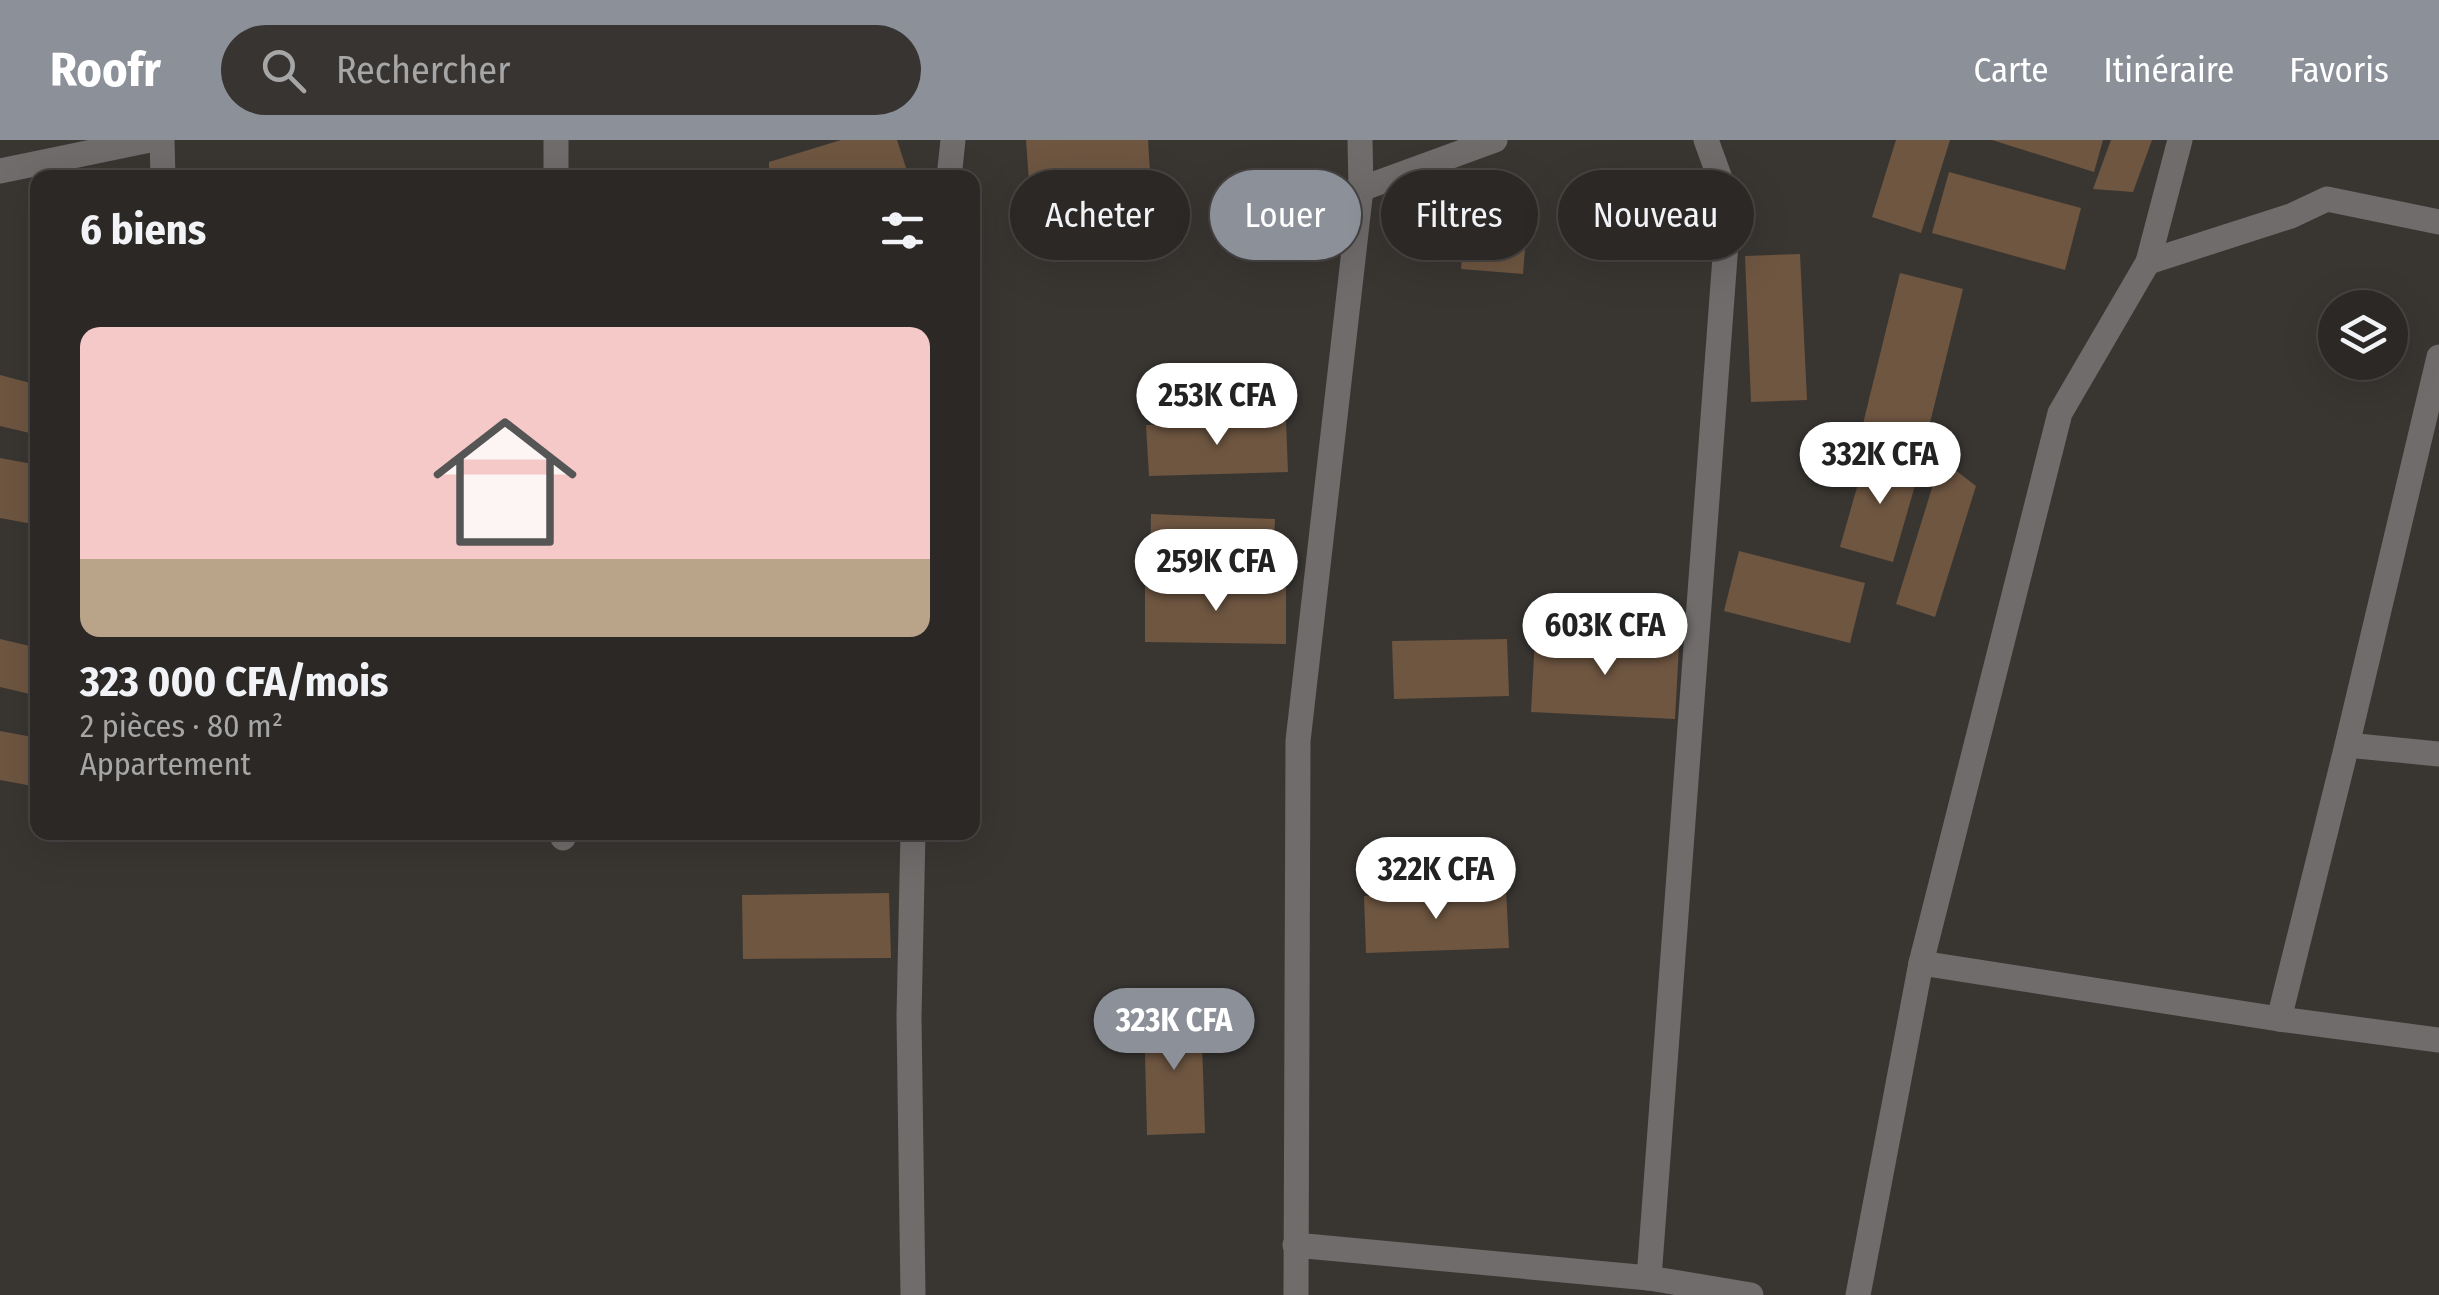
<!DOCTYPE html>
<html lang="fr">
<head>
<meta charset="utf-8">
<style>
  body { margin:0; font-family:"Fira Sans Condensed",sans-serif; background:#373432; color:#f1f3f6; height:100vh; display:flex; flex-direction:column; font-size:38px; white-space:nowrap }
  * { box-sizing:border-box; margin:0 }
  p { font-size:32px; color:#a6a6a7 }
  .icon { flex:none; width:55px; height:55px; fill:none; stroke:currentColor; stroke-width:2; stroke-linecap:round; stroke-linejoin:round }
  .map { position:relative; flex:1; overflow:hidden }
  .sheet { position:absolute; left:30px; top:30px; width:950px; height:670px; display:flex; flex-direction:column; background:#2b2826; border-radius:20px; box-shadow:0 10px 40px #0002,0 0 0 2px #474443 }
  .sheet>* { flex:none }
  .top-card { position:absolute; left:1010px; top:30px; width:950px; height:90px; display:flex; gap:20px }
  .controls { position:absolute; left:2318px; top:150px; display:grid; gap:20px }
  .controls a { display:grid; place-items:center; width:90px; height:90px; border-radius:50%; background:#2b2826; box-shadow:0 10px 40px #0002,0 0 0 2px #474443; font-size:50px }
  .price { position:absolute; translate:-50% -85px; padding:0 22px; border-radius:35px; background:#fff; color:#222; font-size:32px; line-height:65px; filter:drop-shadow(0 2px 5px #0008) }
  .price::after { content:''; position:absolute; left:50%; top:60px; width:30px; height:22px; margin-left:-15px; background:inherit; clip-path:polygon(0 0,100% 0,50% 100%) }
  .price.selected { background:#8c9099; color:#fff }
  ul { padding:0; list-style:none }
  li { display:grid; align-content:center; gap:20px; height:530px; padding:0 50px }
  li+li { border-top:2px solid #474443 }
  li span { display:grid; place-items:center; height:310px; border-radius:20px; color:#555 }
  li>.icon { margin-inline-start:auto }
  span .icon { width:180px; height:180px; fill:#fffc; stroke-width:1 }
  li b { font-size:42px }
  h2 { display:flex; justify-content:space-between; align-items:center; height:120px; padding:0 50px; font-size:42px }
  .chip { padding:0 35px; border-radius:45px; background:#2b2826; box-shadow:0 10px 40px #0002,0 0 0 2px #474443; font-size:35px; line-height:90px }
  .chip.selected { background:#8c9099; color:#fff }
  header { display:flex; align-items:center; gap:60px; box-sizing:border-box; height:140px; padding:0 50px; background:#8c9099; color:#fff }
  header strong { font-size:48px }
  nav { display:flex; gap:55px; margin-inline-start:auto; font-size:35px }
  .search { width:700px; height:90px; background:#373432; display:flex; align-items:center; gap:25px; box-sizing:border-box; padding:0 35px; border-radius:55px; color:#a6a6a7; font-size:38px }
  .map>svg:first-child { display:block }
  .building { fill:#6e5641 }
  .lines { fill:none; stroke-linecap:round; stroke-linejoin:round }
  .minor { stroke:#6f6c6b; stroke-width:25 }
</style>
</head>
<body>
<header>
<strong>Roofr</strong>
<div class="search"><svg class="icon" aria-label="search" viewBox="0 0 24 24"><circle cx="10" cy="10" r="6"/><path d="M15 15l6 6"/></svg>Rechercher</div>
<nav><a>Carte</a><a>Itinéraire</a><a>Favoris</a></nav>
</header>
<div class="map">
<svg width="2439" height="1155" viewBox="0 0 2439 1155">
  <rect width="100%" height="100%" fill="#393632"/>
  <g class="building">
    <polygon points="841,0 897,0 908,34 897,38 769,38 769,22"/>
    <polygon points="1026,0 1148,0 1150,33 1029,42"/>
    <polygon points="1896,0 1950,0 1921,93 1872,77"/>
    <polygon points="1992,0 2103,0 2094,32"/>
    <polygon points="2111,0 2152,0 2133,52 2093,49"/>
    <polygon points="1949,32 2081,68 2065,130 1932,93"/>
    <polygon points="1468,52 1529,58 1523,134 1461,129"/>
    <polygon points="1800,114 1807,260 1751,262 1745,116"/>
    <polygon points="1900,133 1963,149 1923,311 1860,296"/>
    <polygon points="0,235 38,245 38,295 0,286"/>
    <polygon points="1286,281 1288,332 1149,336 1146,285"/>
    <polygon points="1867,312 1920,328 1893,422 1840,407"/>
    <polygon points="0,318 38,325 38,385 0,378"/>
    <polygon points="1941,319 1976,346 1935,477 1896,464"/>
    <polygon points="1151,374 1275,379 1273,428 1150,424"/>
    <polygon points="1739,411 1865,443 1850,503 1724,471"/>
    <polygon points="1145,445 1286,446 1286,504 1145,502"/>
    <polygon points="1535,498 1679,505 1675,579 1531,572"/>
    <polygon points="0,499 38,508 38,556 0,547"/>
    <polygon points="1507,499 1509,556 1394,559 1392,501"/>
    <polygon points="0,591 38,598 38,647 0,640"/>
    <polygon points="1506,750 1509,808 1366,813 1364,756"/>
    <polygon points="889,753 891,818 743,819 742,755"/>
    <polygon points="1201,872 1205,993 1147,995 1144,873"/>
  </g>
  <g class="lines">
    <g class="minor">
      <polyline points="162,0 163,38"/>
      <polyline points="556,0 556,38"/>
      <polyline points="0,31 150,0"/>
      <polyline points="949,38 953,0"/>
      <polyline points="1361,49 1495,0"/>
      <polyline points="2148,122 2291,76 2327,59 2439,82"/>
      <polyline points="2347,605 2439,614"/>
      <polyline points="563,692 563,698"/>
      <polyline points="1921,823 2279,879 2439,900"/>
      <polyline points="2279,879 2347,605 2439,217"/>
      <polyline points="1295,1105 1649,1138 1751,1155"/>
      <polyline points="1649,1138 1729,63 1706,0"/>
      <polyline points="913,1155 909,876 913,692"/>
      <polyline points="1296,1155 1298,601 1361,49 1360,0"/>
      <polyline points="1858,1155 1921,823 2060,273 2148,122 2180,0"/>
    </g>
  </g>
</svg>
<div class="controls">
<a><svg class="icon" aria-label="layers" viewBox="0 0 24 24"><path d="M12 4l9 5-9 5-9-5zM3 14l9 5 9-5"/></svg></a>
</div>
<b class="price" style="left:1217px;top:308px">253K CFA</b>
<b class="price" style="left:1880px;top:367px">332K CFA</b>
<b class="price" style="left:1216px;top:474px">259K CFA</b>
<b class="price" style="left:1605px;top:538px">603K CFA</b>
<b class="price" style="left:1436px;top:782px">322K CFA</b>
<b class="price selected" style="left:1174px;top:933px">323K CFA</b>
<div class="top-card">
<a class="chip">Acheter</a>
<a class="chip selected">Louer</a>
<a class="chip">Filtres</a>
<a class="chip">Nouveau</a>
</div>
<section class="sheet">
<h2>6 biens<svg class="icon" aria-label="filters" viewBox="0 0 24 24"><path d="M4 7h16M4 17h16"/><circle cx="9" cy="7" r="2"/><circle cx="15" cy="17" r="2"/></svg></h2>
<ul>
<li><span style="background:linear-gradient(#f6c9c9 75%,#b9a48a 0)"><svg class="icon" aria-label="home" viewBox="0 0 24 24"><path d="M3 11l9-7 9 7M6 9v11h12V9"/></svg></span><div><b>323 000 CFA/mois</b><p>2 pièces · 80 m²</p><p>Appartement</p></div></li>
</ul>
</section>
</div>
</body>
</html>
